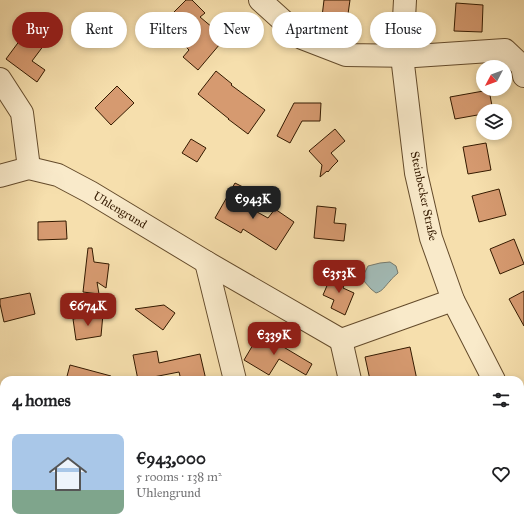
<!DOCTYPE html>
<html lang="en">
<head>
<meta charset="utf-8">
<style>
  body { margin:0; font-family:"IM FELL Great Primer",serif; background:#f6f6f6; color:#202124; height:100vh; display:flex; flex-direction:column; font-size:15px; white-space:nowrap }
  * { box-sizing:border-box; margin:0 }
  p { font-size:13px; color:#757577 }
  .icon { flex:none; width:22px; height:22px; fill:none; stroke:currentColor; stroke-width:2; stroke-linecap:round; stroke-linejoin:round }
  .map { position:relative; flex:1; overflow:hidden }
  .drawer { position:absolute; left:0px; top:376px; width:524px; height:156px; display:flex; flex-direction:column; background:#fff; border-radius:12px 12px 0 0; box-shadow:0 2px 6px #0003 }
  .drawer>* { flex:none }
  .guide { position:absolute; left:12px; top:12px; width:500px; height:36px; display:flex; gap:8px }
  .needle { width:26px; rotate:229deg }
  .controls { position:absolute; left:476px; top:60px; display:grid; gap:8px }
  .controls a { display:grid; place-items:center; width:36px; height:36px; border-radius:50%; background:#fff; box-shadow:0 2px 6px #0003; font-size:20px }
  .price { position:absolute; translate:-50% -34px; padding:0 9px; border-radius:8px; background:#8f2418; color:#fff; font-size:13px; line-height:26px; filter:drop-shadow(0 1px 2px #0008) }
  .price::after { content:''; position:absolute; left:50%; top:24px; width:12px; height:9px; margin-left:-6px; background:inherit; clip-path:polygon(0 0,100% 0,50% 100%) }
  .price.current { background:#222; color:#fff }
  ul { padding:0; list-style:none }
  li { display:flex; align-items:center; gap:12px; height:100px; padding:0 12px }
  li span { display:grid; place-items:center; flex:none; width:112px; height:80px; border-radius:8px; color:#555 }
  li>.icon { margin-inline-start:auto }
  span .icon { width:48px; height:48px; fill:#fffc; stroke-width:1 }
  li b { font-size:17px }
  h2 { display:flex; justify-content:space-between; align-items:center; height:48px; padding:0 12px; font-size:17px }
  .pill { padding:0 14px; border-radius:18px; background:#fff; box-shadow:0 2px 6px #0003; font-size:14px; line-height:36px }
  .pill.current { background:#8f2418; color:#fff }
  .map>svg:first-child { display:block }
  .water { fill:#a2bab5; stroke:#767a6d }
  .building { fill:#d69a70; stroke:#341a00 }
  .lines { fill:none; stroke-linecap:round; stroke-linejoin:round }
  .minor-casing { stroke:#644b2b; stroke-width:24 }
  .minor { stroke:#f9eaca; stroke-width:22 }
  .labels { text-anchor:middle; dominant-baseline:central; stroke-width:3; stroke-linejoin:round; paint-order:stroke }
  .street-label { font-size:12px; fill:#341a00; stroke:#f9eaca }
</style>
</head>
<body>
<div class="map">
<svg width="524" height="532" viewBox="0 0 524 532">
  <rect width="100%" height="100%" fill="#f6dfad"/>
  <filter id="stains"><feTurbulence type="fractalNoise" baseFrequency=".005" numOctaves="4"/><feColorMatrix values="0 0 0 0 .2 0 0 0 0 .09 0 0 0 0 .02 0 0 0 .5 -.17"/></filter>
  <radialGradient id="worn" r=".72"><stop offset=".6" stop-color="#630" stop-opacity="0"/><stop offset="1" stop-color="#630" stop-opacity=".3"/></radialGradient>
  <path class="water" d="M390 262 396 266 398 273C395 276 392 278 390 281 385 286 383 291 376 293L371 289 363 280 364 274 368 266 380 263Z"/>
  <g class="building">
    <polygon points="186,0 192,0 205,13 200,17 225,38 198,70 183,57 189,50 163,23"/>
    <polygon points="324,0 350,0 346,28 321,25"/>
    <polygon points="456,3 483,5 482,32 454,31"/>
    <polygon points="26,32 44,45 32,61 45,70 37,82 6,59"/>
    <polygon points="216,71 232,84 231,85 265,110 248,134 228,119 229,119 198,94"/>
    <polygon points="117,86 134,103 111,125 95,108"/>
    <polygon points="489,90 493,111 483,111 483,114 455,119 450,97"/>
    <polygon points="294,103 321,103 320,121 302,121 290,143 277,136"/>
    <polygon points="335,129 345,141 331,153 338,161 332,167 328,172 327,171 320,177 322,165 309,151"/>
    <polygon points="191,139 206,148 197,162 182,153"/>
    <polygon points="486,143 491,170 468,174 463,147"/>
    <polygon points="235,183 247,189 239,202 268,218 275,209 294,222 276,250 243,229 241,233 215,218"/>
    <polygon points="499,189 506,215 479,222 472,196"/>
    <polygon points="317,206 336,208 334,223 346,224 344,241 314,238"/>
    <polygon points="66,221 67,239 38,240 38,222"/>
    <polygon points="514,239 524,264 500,274 490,249"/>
    <polygon points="88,248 92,248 94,262 109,264 106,288 97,282 99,294 83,292"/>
    <polygon points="332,274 346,280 343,288 354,293 345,315 331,308 334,300 323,295"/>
    <polygon points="524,291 524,326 509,299"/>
    <polygon points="30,293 35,314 4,322 0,304 0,299"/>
    <polygon points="164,305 175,313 163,330 135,309"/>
    <polygon points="103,314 101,336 76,340 73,319"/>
    <polygon points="260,333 312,364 306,375 279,359 269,375 244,360"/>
    <polygon points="410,347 417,380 370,380 365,357"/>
    <polygon points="157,351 159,363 200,354 206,380 181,380 179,372 138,380 133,355"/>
    <polygon points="70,365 111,376 110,380 66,380"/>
  </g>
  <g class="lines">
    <defs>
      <g id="minor">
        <polyline points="260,0 302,38 346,55 415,56 505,50 522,66 524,76"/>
        <polyline points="405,0 402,56 416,173 431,238 453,300 494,380"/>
        <polyline points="0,79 22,113 29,168"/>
        <polyline points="0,176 29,168 58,175 90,192 206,262 341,340 453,300"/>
        <polyline points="206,262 235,380"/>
        <polyline points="341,340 350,380"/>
        <polyline points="520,417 524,423"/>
      </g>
    </defs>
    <use href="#minor" class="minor-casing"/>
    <use href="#minor" class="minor"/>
  </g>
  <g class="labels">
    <g class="street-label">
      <text transform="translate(424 196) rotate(78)">Steinbecker Straße</text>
      <text transform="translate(120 210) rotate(31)">Uhlengrund</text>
    </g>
  </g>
  <rect width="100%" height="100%" filter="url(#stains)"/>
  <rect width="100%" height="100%" fill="url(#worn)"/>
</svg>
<div class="controls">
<a><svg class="needle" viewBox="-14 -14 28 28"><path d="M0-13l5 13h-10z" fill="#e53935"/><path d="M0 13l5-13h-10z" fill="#757577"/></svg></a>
<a><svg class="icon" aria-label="layers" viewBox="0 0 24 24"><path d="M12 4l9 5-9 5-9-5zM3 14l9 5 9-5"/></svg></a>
</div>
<b class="price current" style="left:253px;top:220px">€943K</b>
<b class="price" style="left:339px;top:294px">€353K</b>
<b class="price" style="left:88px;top:327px">€674K</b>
<b class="price" style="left:274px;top:356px">€339K</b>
<div class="guide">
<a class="pill current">Buy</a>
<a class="pill">Rent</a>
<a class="pill">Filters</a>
<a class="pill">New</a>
<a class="pill">Apartment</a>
<a class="pill">House</a>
</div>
<section class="drawer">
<h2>4 homes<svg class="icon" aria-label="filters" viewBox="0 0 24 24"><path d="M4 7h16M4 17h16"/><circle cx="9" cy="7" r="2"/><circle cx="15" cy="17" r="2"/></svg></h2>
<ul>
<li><span style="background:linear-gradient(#a9c7e8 70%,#7fa58c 0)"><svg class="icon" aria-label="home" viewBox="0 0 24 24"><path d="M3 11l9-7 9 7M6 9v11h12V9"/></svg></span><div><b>€943,000</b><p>5 rooms · 138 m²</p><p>Uhlengrund</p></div><svg class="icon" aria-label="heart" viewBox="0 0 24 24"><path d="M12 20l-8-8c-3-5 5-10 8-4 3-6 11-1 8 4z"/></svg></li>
</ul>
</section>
</div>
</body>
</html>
